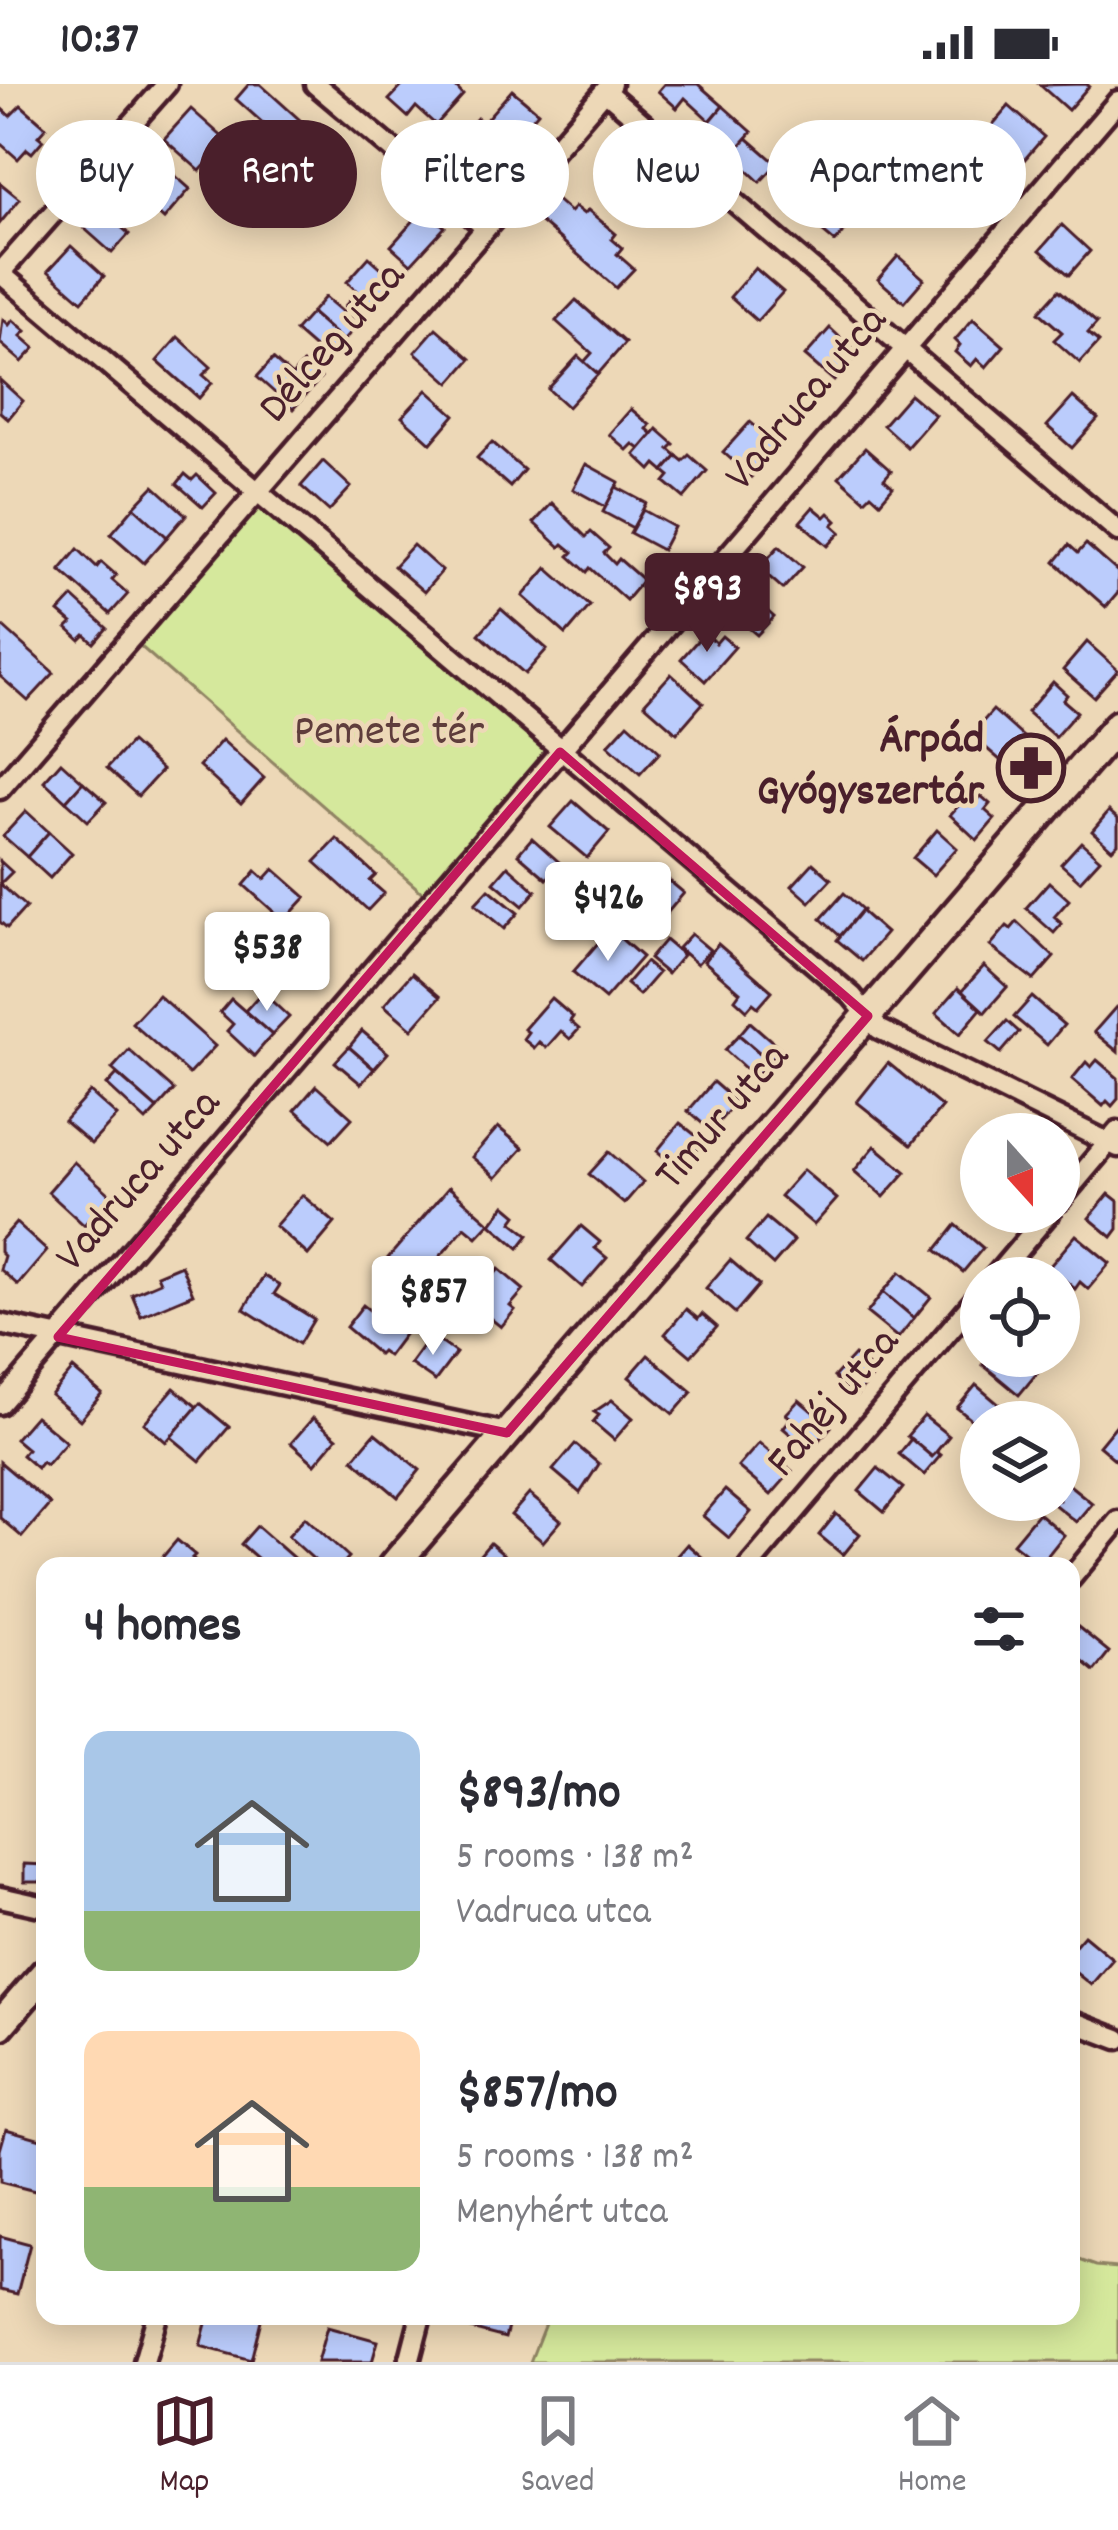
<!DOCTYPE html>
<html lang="en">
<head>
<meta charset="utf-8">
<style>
  body { margin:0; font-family:Dekko,sans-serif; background:#f7f7f7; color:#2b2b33; height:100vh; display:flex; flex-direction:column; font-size:45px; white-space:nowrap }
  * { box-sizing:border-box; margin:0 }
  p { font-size:39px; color:#7c7c81 }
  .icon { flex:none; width:66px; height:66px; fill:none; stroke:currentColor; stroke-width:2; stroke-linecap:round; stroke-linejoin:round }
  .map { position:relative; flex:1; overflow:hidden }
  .panel { position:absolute; left:36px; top:1473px; width:1044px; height:768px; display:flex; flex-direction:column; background:#fff; border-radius:24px; box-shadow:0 6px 30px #0003 }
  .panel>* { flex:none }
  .hud { position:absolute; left:36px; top:36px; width:1047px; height:108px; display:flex; gap:24px }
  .needle { width:78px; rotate:159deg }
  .controls { position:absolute; left:960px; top:1029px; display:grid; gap:24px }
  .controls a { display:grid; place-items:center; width:120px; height:120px; border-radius:50%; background:#fff; box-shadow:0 6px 30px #0003; font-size:60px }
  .price { position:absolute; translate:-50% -102px; padding:0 27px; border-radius:12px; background:#fff; color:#222; font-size:39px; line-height:78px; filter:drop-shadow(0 3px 6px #0008) }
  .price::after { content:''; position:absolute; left:50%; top:72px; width:36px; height:27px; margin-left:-18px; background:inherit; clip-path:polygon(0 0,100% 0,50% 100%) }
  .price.on { background:#4a1f2b; color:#fff }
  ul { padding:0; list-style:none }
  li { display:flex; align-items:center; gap:36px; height:300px; padding:0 48px }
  li span { display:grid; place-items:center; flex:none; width:336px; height:240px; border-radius:24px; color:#555 }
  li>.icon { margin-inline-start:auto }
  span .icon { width:144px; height:144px; fill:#fffc; stroke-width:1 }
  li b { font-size:51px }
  h2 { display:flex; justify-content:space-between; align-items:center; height:144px; padding:0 48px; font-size:51px }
  .tag { padding:0 42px; border-radius:54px; background:#fff; box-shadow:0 6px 30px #0003; font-size:42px; line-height:108px }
  .tag.on { background:#4a1f2b; color:#fff }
  .status { display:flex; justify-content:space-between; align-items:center; height:84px; padding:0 60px; background:#fff; direction:ltr }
  .status svg { height:33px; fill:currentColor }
  .tabs { display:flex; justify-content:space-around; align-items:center; height:168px; border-top:3px solid #e1e1e2; background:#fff; font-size:33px; color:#7c7c81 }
  .tabs a { display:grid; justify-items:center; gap:6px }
  .tabs .on { color:#4a1f2b }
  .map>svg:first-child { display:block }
  .green { fill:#d5e89c; stroke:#908464; stroke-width:3 }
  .building { fill:#bbccfc; stroke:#4a1f2b; stroke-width:3 }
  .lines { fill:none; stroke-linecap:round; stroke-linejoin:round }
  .street-casing { stroke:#4a1f2b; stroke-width:27 }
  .secondary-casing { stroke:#4a1f2b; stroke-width:36 }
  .street { stroke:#edd8b7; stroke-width:18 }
  .secondary { stroke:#edd8b7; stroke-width:27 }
  .marked { fill:none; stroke:#c2185b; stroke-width:9; stroke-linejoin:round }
  .labels { text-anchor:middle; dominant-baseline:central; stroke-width:9; stroke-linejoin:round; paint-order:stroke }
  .street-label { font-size:45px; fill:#4a1f2b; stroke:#edd8b7 }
  .park-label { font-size:45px; fill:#5f3d3c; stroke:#edd8b7 }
  .poi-label { font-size:45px; font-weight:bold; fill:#4a1f2b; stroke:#edd8b7; text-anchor:end }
</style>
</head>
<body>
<div class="status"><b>10:37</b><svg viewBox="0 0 49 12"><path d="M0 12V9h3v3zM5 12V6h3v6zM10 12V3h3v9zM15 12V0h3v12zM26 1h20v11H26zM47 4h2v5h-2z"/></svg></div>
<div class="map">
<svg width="1118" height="2278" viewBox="0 0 1118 2278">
  <rect width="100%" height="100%" fill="#edd8b7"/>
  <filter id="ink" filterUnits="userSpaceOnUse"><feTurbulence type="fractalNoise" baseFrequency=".00833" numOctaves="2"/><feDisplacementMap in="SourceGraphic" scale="24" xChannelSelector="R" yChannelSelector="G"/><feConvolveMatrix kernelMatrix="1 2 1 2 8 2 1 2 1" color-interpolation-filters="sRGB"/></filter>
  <g filter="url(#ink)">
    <g class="green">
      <polygon points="258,408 560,668 433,818 131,554"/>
      <polygon points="1071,2173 1096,2182 1118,2184 1118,2278 530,2278 548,2232 1071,2232"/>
    </g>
    <g class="building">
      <polygon points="249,0 260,0 301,37 284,58 236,15"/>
      <polygon points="404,0 453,0 463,11 436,41 416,23 408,33 389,16"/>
      <polygon points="664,0 698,0 723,22 710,37 685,14 677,24 658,7"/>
      <polygon points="1087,0 1089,2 1068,26 1040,1"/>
      <polygon points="512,6 538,28 532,35 538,40 515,66 509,61 485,88 454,60 477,34 483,39"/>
      <polygon points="21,21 46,43 38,52 43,56 32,69 27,65 18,75 0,59 0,23 10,32"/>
      <polygon points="723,22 752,48 736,67 707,41"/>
      <polygon points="1009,22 1044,53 1024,76 989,45"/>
      <polygon points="191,25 227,57 200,87 164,55"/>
      <polygon points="747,54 777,80 760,98 731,71"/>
      <polygon points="152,71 190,105 164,135 126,101"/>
      <polygon points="958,75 974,88 983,78 1007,100 987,122 947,87"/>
      <polygon points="0,99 20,115 0,139"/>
      <polygon points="917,102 938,121 924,136 903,118"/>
      <polygon points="553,113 570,128 575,123 584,130 588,126 616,150 612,155 622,164 617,170 634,185 616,204 535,133"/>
      <polygon points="424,125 445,143 411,180 391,162"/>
      <polygon points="831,125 850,141 835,158 816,142"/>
      <polygon points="102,126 129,150 112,169 85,145"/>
      <polygon points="1062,141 1090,167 1069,191 1040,166"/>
      <polygon points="71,162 104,192 82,217 48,187"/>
      <polygon points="898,172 924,195 904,218 878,195"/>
      <polygon points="369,173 395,196 359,235 345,222 358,208 347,198"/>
      <polygon points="755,184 783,208 757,237 730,213"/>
      <polygon points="1059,206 1097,239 1088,249 1099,258 1080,279 1054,256 1062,248 1039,228"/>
      <polygon points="325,213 358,241 343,257 311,229"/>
      <polygon points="576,216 625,259 598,290 584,278 592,269 556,237"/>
      <polygon points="311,229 343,257 327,275 295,247"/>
      <polygon points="3,235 9,241 13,236 26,247 21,252 35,264 22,278 0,259"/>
      <polygon points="973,235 1004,262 986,283 977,275 971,282 955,268 960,261 955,256"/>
      <polygon points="436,244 471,275 450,299 415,268"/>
      <polygon points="830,244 858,270 834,297 805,272"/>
      <polygon points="178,253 211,283 203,291 212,299 199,314 157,277"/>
      <polygon points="578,272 598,290 568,323 548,305"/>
      <polygon points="273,275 292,292 303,279 321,294 293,325 257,293"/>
      <polygon points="0,296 23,317 8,335 0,328"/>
      <polygon points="427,306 455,331 431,359 402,333"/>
      <polygon points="910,310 935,331 907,363 883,341"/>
      <polygon points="1073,313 1098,335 1072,364 1047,342"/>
      <polygon points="631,325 650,341 647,345 653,350 640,365 633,360 627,366 609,350"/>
      <polygon points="750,338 778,362 751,393 723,368"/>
      <polygon points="657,345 674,360 669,365 677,372 664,387 656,380 651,386 635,371"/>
      <polygon points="492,358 524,386 510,403 477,374"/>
      <polygon points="865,364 891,387 884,395 893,403 880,418 871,410 865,416 839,393"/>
      <polygon points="689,371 707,387 684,414 665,398 670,392 664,387 677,372 683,377"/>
      <polygon points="323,377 351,403 329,427 301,402"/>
      <polygon points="586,380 619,398 606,423 573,405"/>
      <polygon points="185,390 192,396 197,391 216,409 203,423 177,400"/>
      <polygon points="154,402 186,431 167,453 134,423"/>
      <polygon points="616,403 646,419 633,444 603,428"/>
      <polygon points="552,419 586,453 591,448 609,464 604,469 615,480 619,475 643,496 626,516 590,484 587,488 569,472 573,468 563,460 560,463 534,439"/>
      <polygon points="134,423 167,453 144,479 111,450"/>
      <polygon points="813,423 825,433 829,429 837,437 833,441 841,448 828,462 800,438"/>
      <polygon points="643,426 674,443 662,466 630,449"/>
      <polygon points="1086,460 1118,488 1118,509 1106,523 1055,478 1069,461 1078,469"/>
      <polygon points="413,461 442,487 424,508 394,482"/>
      <polygon points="779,462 803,483 783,505 759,484"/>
      <polygon points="78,465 97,483 101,478 116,491 112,496 128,510 110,530 60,486"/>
      <polygon points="547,484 590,522 566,550 523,512"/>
      <polygon points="73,513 107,544 94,559 85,551 80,556 67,544 72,539 59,528"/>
      <polygon points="753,514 774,533 757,551 736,533"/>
      <polygon points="501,525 547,565 525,590 479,550"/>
      <polygon points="1,541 54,589 28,617 0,592"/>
      <polygon points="705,548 716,559 722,552 735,563 705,597 681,575"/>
      <polygon points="1087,558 1118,586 1094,613 1063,586"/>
      <polygon points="671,590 703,619 677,649 644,620"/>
      <polygon points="1053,598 1067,611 1063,616 1077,628 1055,653 1027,628"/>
      <polygon points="993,626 1030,659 1008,683 971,651"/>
      <polygon points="628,639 660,668 640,690 608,661"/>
      <polygon points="222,656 264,694 241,720 199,682"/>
      <polygon points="131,658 162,686 138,712 107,684"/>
      <polygon points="61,678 83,698 66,717 44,697"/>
      <polygon points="83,698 106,718 88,737 66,717"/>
      <polygon points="968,711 976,718 981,712 990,720 985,726 995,735 977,756 950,731"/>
      <polygon points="573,717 609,748 587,774 550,743"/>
      <polygon points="26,727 49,748 27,773 3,752"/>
      <polygon points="1109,727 1118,735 1118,759 1112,765 1092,747"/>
      <polygon points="937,746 957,764 933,791 913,774"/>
      <polygon points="49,748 72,769 50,794 27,773"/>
      <polygon points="532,754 560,779 547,795 518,770"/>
      <polygon points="337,755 376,791 370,797 384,809 368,826 315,778"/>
      <polygon points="1081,758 1100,775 1080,797 1061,780"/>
      <polygon points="0,777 12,788 0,800 26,823 7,844 0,838"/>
      <polygon points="813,779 831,795 810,818 792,802"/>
      <polygon points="508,782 536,807 523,822 494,798"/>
      <polygon points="274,785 306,813 284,837 244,801 256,787 265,795"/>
      <polygon points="660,789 684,809 662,835 638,814"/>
      <polygon points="1049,798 1069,816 1054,833 1062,840 1054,849 1026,824"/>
      <polygon points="489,805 518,829 504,845 475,820"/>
      <polygon points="844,809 863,826 840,852 821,835"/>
      <polygon points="861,827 886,849 862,877 837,856"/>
      <polygon points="1017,838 1054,873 1034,896 990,862 1007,842 1011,845"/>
      <polygon points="610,845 642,873 605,915 573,888"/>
      <polygon points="269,848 292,869 270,893 247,872"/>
      <polygon points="691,850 710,866 697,880 678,864"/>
      <polygon points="665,856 683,871 667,890 649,875"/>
      <polygon points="718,860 772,907 758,923 753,919 747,926 735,915 740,908 704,877"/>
      <polygon points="645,878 658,889 639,911 626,900"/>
      <polygon points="984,882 1007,903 985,928 962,907"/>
      <polygon points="412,889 440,913 412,945 384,921"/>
      <polygon points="958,904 981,925 960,950 936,929"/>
      <polygon points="262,908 289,933 272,951 245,927"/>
      <polygon points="158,911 215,962 189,990 132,939"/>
      <polygon points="1032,913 1064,941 1047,961 1014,933"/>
      <polygon points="551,914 573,933 570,937 579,945 570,955 561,947 546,964 539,958 534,964 523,955 528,948 524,945"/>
      <polygon points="231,915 272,951 254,972 227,947 233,940 220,928"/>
      <polygon points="1116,923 1118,925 1118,968 1094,948"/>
      <polygon points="1007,937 1019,948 1001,969 988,958"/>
      <polygon points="750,938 781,965 769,977 739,951"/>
      <polygon points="362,947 388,969 374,985 349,963"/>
      <polygon points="739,951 769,977 755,993 725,966"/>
      <polygon points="349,963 374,985 361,1000 335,978"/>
      <polygon points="129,966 174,1006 157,1025 112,985"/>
      <polygon points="1097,976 1118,994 1118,1015 1112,1022 1107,1017 1103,1022 1072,995 1086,978 1091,983"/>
      <polygon points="888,979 942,1023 911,1061 857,1018"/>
      <polygon points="117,990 157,1025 146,1037 107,1001"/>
      <polygon points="713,998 736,1018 711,1047 688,1027"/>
      <polygon points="316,1002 352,1034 331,1057 295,1026"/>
      <polygon points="90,1008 117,1032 91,1060 64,1037"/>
      <polygon points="680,1039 704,1058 680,1086 657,1067"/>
      <polygon points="498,1043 523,1064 496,1094 472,1073"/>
      <polygon points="875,1062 906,1088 884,1113 854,1087"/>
      <polygon points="609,1068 643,1098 624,1120 589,1090"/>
      <polygon points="74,1078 111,1111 84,1141 48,1108"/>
      <polygon points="803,1086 837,1115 814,1141 780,1112"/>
      <polygon points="449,1103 490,1139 477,1153 465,1143 432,1182 437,1188 425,1204 388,1174"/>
      <polygon points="1109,1110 1118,1117 1118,1145 1112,1153 1089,1134"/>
      <polygon points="302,1111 335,1139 308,1171 275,1142"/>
      <polygon points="505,1121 517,1131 512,1138 529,1151 519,1164 491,1140"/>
      <polygon points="766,1134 794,1157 773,1181 746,1157"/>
      <polygon points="16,1139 47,1167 18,1201 0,1185 4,1172 0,1168 0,1157"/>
      <polygon points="956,1141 983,1164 963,1188 936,1166"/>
      <polygon points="581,1142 600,1158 595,1164 607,1174 582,1203 551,1176"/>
      <polygon points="1076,1151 1110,1179 1088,1205 1080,1198 1075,1205 1049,1183"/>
      <polygon points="730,1176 759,1201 735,1229 706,1204"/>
      <polygon points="477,1179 493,1192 499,1185 524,1206 510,1222 515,1226 501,1243 490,1234 486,1239 467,1222 471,1217 455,1204"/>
      <polygon points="181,1181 193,1210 141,1232 132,1210 160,1198 157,1191"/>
      <polygon points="900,1188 931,1213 914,1234 883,1208"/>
      <polygon points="264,1192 280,1201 274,1210 314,1235 299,1260 244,1225"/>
      <polygon points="883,1208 914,1234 898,1254 867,1229"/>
      <polygon points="381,1217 403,1234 398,1241 406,1248 388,1272 381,1267 378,1270 346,1243 363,1221 372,1228"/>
      <polygon points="686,1225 698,1235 702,1230 717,1243 691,1272 665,1250"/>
      <polygon points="431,1251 456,1269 435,1297 410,1280"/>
      <polygon points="648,1271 692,1308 673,1330 629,1293"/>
      <polygon points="854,1271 876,1289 856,1312 834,1293"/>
      <polygon points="990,1272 1031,1272 1043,1282 1019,1311 983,1281"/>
      <polygon points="73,1285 102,1310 80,1336 51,1311"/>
      <polygon points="976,1301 1009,1329 1001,1338 981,1338 978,1352 967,1343 973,1337 957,1324"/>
      <polygon points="174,1304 197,1323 166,1358 144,1339"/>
      <polygon points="612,1316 633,1334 614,1356 593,1338 599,1331 594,1328"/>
      <polygon points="799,1316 831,1343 818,1357 814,1354 805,1363 783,1344 791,1334 786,1330"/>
      <polygon points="200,1319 229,1343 200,1377 171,1353"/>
      <polygon points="35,1332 66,1358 46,1381 42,1378 37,1384 22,1371 27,1365 15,1355"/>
      <polygon points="924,1332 949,1352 932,1373 907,1352"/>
      <polygon points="313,1334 337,1354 315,1380 291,1359"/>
      <polygon points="1118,1339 1118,1378 1099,1362"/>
      <polygon points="375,1349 420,1386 398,1413 353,1375"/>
      <polygon points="911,1355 932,1373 937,1368 941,1371 924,1391 899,1370"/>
      <polygon points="759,1359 792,1387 771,1411 738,1383"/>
      <polygon points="575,1360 599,1380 580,1409 553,1386"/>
      <polygon points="0,1378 50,1420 22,1453 0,1434"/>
      <polygon points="878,1384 903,1404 884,1428 859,1407"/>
      <polygon points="1067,1399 1092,1419 1076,1438 1051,1418 1059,1416 1059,1408"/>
      <polygon points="725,1406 751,1428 729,1454 703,1432"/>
      <polygon points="529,1410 561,1437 543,1458 511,1431"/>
      <polygon points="1038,1429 1064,1451 1040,1481 1013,1459"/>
      <polygon points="836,1430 860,1450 843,1471 819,1451"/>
      <polygon points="305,1433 349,1473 341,1482 321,1482 288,1452"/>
      <polygon points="257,1442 297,1477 292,1482 266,1482 241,1460"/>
      <polygon points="177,1456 195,1471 192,1474 202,1482 155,1482"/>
      <polygon points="490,1459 517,1482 476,1482 473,1479"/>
      <polygon points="687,1460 710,1480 709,1482 668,1482"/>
      <polygon points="1078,1543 1109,1568 1094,1587 1071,1568 1071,1552"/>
      <polygon points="24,1780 45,1781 45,1798 24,1798"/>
      <polygon points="1084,1851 1113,1875 1091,1901 1071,1885 1071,1866"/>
      <polygon points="6,2045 45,2056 43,2109 0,2098 0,2066"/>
      <polygon points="0,2152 30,2160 17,2210 0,2206"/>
      <polygon points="208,2232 262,2232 251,2276 200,2262"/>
      <polygon points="462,2232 511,2232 505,2254 459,2242"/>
      <polygon points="327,2243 378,2257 372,2278 317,2278"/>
    </g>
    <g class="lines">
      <defs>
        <g id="street">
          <polyline points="315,0 486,144"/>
          <polyline points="605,7 1118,447"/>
          <polyline points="0,189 852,912 879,945 1118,1063"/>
          <polyline points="0,189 167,0"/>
          <polyline points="0,705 611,0"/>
          <polyline points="1059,1117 1118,1047"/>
          <polyline points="994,1194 1050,1128"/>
          <polyline points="0,1240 507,1349"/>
          <polyline points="0,1320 1118,17"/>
          <polyline points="749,1482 981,1209"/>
          <polyline points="1071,1494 1118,1437"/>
          <polyline points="0,1813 45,1823"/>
          <polyline points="1071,1937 1118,1955"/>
          <polyline points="144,2278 157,2232"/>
          <polyline points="409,2278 421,2232"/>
        </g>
        <g id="secondary">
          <polyline points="393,1482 1118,641"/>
          <polyline points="0,1941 45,1889"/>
        </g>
      </defs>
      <use href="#street" class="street-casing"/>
      <use href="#secondary" class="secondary-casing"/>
      <use href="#street" class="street"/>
      <use href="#secondary" class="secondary"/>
    </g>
  </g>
  <path class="marked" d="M560 668 868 932 507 1349 58 1253Z"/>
  <defs>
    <symbol id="pharmacy-ring" viewBox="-11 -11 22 22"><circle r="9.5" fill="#edd8b7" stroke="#4a1f2b" stroke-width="1.5"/><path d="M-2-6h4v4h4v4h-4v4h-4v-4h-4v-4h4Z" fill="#4a1f2b"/></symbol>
  </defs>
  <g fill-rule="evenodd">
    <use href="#pharmacy-ring" x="993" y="646" width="76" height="76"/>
  </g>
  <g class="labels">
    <g class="street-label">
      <text transform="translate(334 260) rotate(-49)">Délceg utca</text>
      <text transform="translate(808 316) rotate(-50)">Vadruca utca</text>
      <text transform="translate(724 1034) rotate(-49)">Timur utca</text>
      <text transform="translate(140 1098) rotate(-49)">Vadruca utca</text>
      <text transform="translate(835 1320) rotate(-50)">Fahéj utca</text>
    </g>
    <g class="park-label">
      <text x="389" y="650">Pemete tér</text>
    </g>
    <g class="poi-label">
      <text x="984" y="658">Árpád<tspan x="984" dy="52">Gyógyszertár</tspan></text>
    </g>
  </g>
</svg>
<div class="controls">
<a><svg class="needle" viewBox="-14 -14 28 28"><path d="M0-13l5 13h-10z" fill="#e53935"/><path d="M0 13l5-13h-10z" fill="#7c7c81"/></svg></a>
<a><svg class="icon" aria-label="locate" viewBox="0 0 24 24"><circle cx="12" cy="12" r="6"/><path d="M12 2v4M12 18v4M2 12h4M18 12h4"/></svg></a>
<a><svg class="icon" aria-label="layers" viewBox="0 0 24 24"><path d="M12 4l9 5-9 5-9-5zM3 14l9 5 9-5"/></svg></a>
</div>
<b class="price on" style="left:707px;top:571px">$893</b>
<b class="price" style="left:608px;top:880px">$426</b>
<b class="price" style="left:267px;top:930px">$538</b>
<b class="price" style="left:433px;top:1274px">$857</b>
<div class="hud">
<a class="tag">Buy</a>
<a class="tag on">Rent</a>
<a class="tag">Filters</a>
<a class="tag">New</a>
<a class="tag">Apartment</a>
</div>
<section class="panel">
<h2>4 homes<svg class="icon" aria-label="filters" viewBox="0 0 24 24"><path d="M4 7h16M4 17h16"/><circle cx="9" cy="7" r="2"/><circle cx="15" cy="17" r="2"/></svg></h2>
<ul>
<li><span style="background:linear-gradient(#a9c7e8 75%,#8fb573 0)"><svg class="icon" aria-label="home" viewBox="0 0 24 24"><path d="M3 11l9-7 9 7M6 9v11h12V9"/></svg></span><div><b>$893/mo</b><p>5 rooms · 138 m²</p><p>Vadruca utca</p></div></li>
<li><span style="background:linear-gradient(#ffd9b3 65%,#8fb573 0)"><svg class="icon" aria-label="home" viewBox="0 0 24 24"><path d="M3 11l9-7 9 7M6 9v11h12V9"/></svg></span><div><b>$857/mo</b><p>5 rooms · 138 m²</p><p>Menyhért utca</p></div></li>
</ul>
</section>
</div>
<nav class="tabs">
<a class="on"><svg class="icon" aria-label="map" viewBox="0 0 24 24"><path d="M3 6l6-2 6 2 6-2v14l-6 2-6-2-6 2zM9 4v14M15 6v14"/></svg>Map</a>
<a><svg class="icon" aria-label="saved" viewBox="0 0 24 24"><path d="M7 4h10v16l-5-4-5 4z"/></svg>Saved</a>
<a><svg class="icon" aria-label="home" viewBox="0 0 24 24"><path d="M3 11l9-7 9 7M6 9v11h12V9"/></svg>Home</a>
</nav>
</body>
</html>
